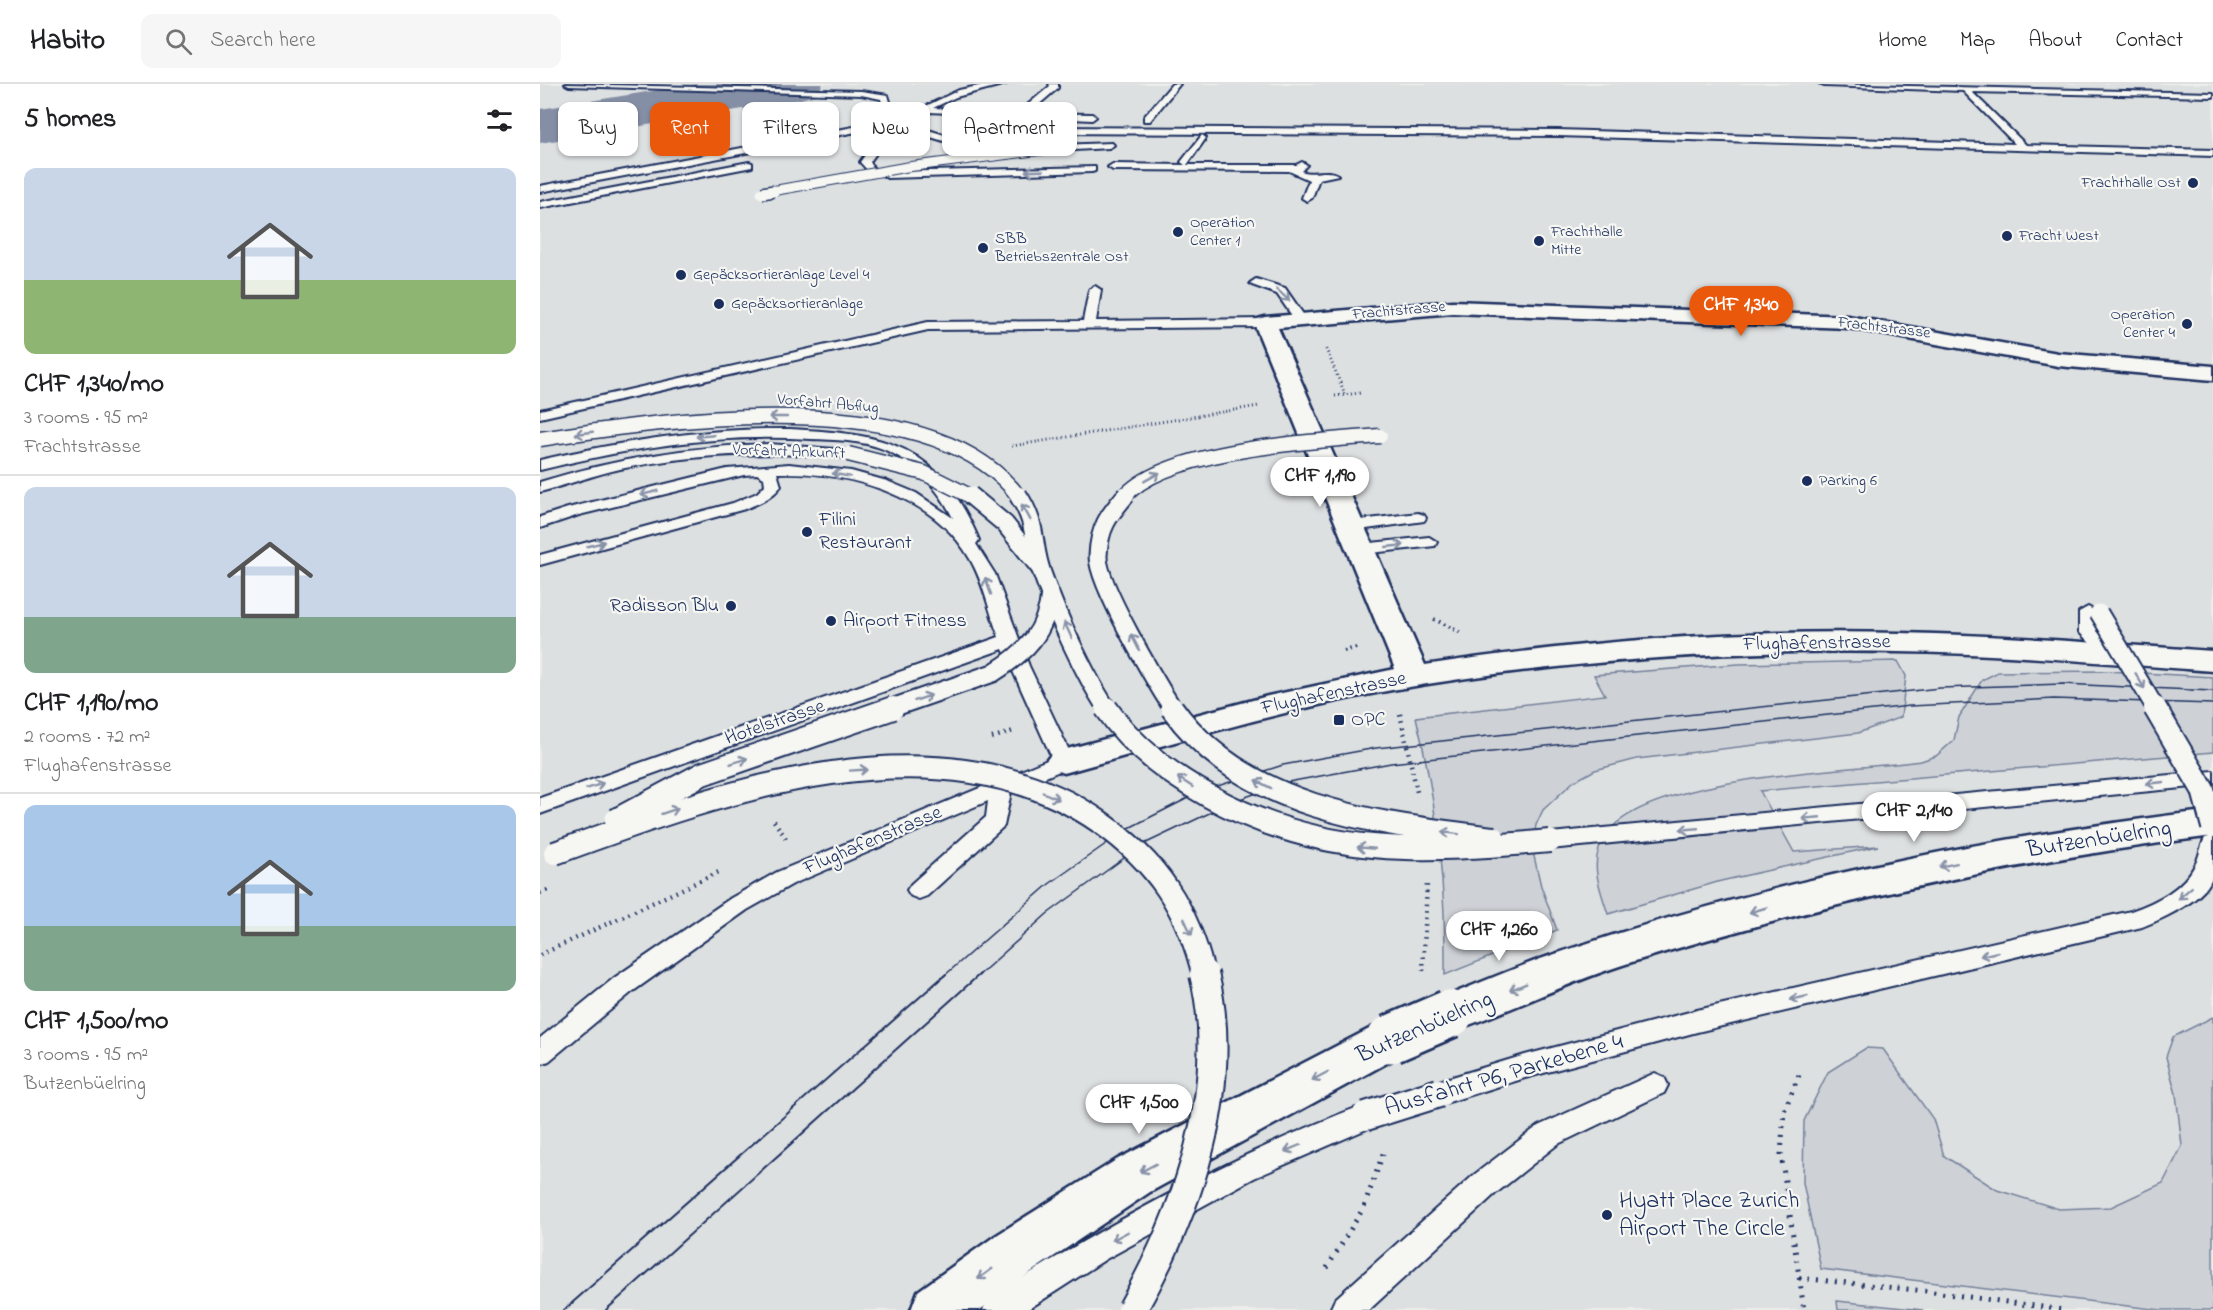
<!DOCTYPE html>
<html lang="en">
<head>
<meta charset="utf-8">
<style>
  body { margin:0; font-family:"Indie Flower",sans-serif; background:#f6f6f6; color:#202124; height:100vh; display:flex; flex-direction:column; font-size:22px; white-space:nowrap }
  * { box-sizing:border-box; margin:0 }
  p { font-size:20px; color:#757577 }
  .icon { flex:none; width:33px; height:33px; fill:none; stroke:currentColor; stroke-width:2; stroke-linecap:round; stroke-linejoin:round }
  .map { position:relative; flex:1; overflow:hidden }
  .details { display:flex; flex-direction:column; background:#fff; width:540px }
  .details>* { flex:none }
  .top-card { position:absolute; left:18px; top:18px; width:570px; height:54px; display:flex; gap:12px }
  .price { position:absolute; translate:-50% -51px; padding:0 14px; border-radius:21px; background:#fff; color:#222; font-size:20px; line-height:39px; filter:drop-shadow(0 2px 3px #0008) }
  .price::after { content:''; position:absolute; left:50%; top:36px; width:18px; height:14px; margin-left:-9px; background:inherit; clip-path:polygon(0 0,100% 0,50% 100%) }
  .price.active { background:#ea580c; color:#fff }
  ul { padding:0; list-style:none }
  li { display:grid; align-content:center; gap:12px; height:318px; padding:0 24px }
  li+li { border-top:2px solid #e0e0e0 }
  li span { display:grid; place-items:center; height:186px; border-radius:12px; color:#555 }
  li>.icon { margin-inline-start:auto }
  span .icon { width:108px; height:108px; fill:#fffc; stroke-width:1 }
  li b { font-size:26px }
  h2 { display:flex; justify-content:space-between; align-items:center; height:72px; padding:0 24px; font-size:26px }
  .pill { padding:0 21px; border-radius:12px; background:#fff; box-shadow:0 2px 4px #0004; font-size:21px; line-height:54px }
  .pill.active { background:#ea580c; color:#fff }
  header { display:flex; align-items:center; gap:36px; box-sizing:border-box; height:84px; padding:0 30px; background:#fff; border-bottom:2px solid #e0e0e0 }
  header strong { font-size:28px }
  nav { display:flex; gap:33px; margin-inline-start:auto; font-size:21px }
  .search { width:420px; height:54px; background:#f6f6f6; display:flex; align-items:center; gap:15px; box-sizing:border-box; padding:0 21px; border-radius:12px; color:#757577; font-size:22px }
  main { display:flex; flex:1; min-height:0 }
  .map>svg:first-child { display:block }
  .built { fill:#dde0e1 }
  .green { fill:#ced2d7; stroke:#74809a; stroke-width:1.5 }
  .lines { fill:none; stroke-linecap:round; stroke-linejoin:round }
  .taxiway { fill:#848ea5; fill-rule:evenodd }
  .service-casing { stroke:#1b2f5e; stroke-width:4 }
  .minor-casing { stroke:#1b2f5e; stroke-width:5 }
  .secondary-casing { stroke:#1b2f5e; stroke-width:5 }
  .path-far3 { stroke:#1b2f5e; stroke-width:3; stroke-dasharray:1 3; stroke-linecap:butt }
  .path-far2 { stroke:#1b2f5e; stroke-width:4; stroke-dasharray:1.5 4; stroke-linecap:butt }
  .path-far1 { stroke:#1b2f5e; stroke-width:4.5; stroke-dasharray:1.5 5; stroke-linecap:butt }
  .path { stroke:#1b2f5e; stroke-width:5; stroke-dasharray:2 7; stroke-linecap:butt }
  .service { fill:#f6f6f2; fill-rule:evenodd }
  .minor { fill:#f6f6f2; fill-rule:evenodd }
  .secondary { fill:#f6f6f2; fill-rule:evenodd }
  .tram-far1 { stroke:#1b2f5e; stroke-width:1.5 }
  .tram { stroke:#1b2f5e; stroke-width:2 }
  .service-bridge-far5-casing { stroke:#1b2f5e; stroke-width:11; stroke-linecap:butt }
  .service-bridge-far4-casing { stroke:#1b2f5e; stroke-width:14; stroke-linecap:butt }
  .service-bridge-far3-casing { stroke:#1b2f5e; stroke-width:17; stroke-linecap:butt }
  .service-bridge-far2-casing { stroke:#1b2f5e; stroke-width:21; stroke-linecap:butt }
  .service-bridge-far1-casing { stroke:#1b2f5e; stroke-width:26; stroke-linecap:butt }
  .service-bridge-casing { stroke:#1b2f5e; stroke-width:32; stroke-linecap:butt }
  .secondary-bridge-casing { stroke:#1b2f5e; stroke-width:52; stroke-linecap:butt }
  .service-bridge-far5 { stroke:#f6f6f2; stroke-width:9 }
  .service-bridge-far4 { stroke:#f6f6f2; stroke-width:11 }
  .service-bridge-far3 { stroke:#f6f6f2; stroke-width:14 }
  .service-bridge-far2 { stroke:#f6f6f2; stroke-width:17 }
  .service-bridge-far1 { stroke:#f6f6f2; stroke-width:22 }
  .service-bridge { stroke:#f6f6f2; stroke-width:28 }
  .secondary-bridge { stroke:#f6f6f2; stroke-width:47 }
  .oneway { stroke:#8892a8 }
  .poi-dot { fill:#1b2f5e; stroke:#f6f6f2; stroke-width:2 }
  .labels { text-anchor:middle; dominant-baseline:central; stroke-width:4.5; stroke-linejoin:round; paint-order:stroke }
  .far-poi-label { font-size:16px; fill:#1b2f5e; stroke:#f6f6f2; text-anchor:start }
  .far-street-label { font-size:16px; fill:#1b2f5e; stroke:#f6f6f2 }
  .poi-label { font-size:20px; fill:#1b2f5e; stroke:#f6f6f2; text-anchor:start }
  .street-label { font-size:20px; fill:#1b2f5e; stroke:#f6f6f2 }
  .near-street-label { font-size:24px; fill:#1b2f5e; stroke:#f6f6f2 }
  .near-poi-label { font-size:24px; fill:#1b2f5e; stroke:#f6f6f2; text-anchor:start }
</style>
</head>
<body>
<header>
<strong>Habito</strong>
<div class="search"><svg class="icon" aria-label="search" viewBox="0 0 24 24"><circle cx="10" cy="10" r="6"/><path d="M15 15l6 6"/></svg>Search here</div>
<nav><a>Home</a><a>Map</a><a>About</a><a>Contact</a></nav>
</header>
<main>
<section class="details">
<h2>5 homes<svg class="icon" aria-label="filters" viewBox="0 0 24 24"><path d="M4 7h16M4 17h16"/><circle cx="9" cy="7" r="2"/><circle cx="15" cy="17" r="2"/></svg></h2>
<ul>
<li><span style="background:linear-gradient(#c9d6e8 60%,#8fb573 0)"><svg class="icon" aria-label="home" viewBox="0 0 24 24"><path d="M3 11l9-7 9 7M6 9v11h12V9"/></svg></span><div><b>CHF 1,340/mo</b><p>3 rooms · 95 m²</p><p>Frachtstrasse</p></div></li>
<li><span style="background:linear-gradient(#c9d6e8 70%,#7fa58c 0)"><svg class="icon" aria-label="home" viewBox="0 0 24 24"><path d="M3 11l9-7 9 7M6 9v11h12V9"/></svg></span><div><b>CHF 1,190/mo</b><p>2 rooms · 72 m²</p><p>Flughafenstrasse</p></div></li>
<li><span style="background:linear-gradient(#a9c7e8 65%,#7fa58c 0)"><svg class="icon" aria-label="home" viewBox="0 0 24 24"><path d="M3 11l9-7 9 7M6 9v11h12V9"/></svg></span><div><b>CHF 1,500/mo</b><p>3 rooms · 95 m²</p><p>Butzenbüelring</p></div></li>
</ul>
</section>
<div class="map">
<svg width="1673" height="1226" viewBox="0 0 1673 1226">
  <rect width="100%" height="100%" fill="#edeeec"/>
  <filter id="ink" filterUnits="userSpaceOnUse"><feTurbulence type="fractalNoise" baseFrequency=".0167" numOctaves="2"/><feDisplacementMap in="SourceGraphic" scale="12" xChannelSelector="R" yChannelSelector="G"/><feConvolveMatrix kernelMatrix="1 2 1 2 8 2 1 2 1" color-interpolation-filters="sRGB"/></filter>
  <g filter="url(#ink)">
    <rect class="built" x="0" y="0" width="1673" height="1226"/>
    <g class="green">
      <path d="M1358 577 1366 592 1361 633 1318 649 1097 675 1055 686 1033 698 1003 726 996 741 992 764 1001 802 1017 846 905 891C906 803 897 718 876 633L1065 611 1054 591 1198 580Z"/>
      <path d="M1565 587 1673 593V668L1220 707 1254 768 1338 762 1181 797 1068 830C1060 805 1049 780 1063 755 1098 691 1310 687 1381 677L1396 672 1414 656 1419 633 1442 596 1458 588Z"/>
      <polygon points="1673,933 1673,1226 1621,1226 1281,1185 1263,1099 1264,1037 1288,988 1326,964 1343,965 1393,1035 1404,1072 1457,1106 1519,1125 1571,1123 1623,1099 1642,1062 1636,1010 1626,973 1633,953"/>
      <polygon points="1297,1217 1383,1226 1298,1226"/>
    </g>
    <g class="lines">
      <polygon class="taxiway" points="157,0 283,0 276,11 257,16 0,59 0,25"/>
      <defs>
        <g id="service">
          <path d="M25 0 321 7 348 11 351 21 384 23 419 6 448 0H466L416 13 393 24 479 28 510 2 509 0H518V4L489 29 552 30 556 33 552 36 389 28 385 32 381 27C362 25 342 22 332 41L347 44 375 42 408 52H519L523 55 519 58 443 60 407 58 374 48 350 49 330 78 334 85 329 88 320 78 341 49 327 46 0 108V102L324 41 331 28 343 23 341 15 321 11 29 2Z"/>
          <polygon points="632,0 640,0 610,37 604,37 604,33"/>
          <polygon points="1280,0 1673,9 1673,13 1432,8 1486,61 1673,66 1673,72 1018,52 503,49 499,46 503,43 1018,46 1475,60 1423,7 1284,2"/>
          <path d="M662 51 666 54 647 81H756L762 78 767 81 761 87C773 92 788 84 798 91L779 95 772 114 767 117 762 114 769 96 749 87 573 86 568 83 573 80 645 81 641 78Z"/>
          <polygon points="572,59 574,61 569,64 518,67 513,64 518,61"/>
          <polygon points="209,78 212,79 212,83 0,124 0,118"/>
          <polygon points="555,83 555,87 552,88 347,94 342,91 347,88"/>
          <polygon points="716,195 745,204 767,236 765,239 757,239 737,210 712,201 710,199"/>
          <polygon points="555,202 561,206 556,237 725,235 731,239 725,243 388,246 0,334 0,326 388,238 543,237 549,206"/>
          <path d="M250 345C346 350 398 359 439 456L436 460 455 490 489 582 534 677 531 682 471 708 464 742 387 812 379 815 371 812 367 806 371 800 446 733 448 717 253 800 207 826 92 908 9 977 0 980V954L74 894 191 814 237 788 512 674 463 565 0 730V714L459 553C449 528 444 499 430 475 393 410 307 387 237 389L241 402C231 415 219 419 205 425L0 481V471L193 419 217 409 225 401 224 394 217 390 204 391 39 431 0 444V433L28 424 187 385 249 380 311 387 347 397 376 409 413 434C399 405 374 377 343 365 321 356 295 356 271 355 179 349 89 364 0 386V376C83 357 164 344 250 345Z"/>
          <path d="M229 360 308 366 315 370 308 374C231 367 156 369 80 385 53 391 27 401 0 408V398C75 375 150 362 229 360Z"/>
          <polygon points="878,429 884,431 886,434 884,437 812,447 804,442 812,437"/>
          <polygon points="889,453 897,458 895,462 821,470 813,465 821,460"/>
          <polygon points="1548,523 1557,528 1557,547 1581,570 1579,574 1565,574 1539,548 1539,528"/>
          <polygon points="1673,687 1673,701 1010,765 1002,763 999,757 1002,751 1010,749"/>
          <path d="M1673 752C1673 764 1673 778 1673 790 1668 815 1624 834 1602 843L1157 948 985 994 899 1021 889 1017 886 1009 889 1001 899 997 985 971 1157 926 1591 827C1616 818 1643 805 1655 781 1660 772 1660 763 1665 754Z"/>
          <polygon points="1115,989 1124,993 1128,1001 1124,1009 1018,1060 955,1110 829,1226 790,1226 795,1215 935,1090 998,1042"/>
          <path d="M826 1020 836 1023 840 1032 836 1041 714 1094 566 1175 487 1226H443L448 1215C568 1140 693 1070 826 1020Z"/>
        </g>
        <path id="minor" d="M913 217 1308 232 1518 269 1673 282V296L1518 282 1308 244 913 229 738 244 885 581C1042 557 1202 545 1360 549 1465 551 1569 560 1673 567V587C1568 579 1463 569 1358 568 1189 565 1019 577 852 606 741 626 633 659 524 689L512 685 506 677 512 669 728 612 855 585 714 239 718 235 725 233Z"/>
        <g id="secondary">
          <path d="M1673 726V752C1473 777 1284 819 1092 878 1029 897 971 927 909 948L894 943 887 930 894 917C936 901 978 882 1021 868 1232 796 1452 752 1673 726Z"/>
          <polygon points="851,936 867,942 873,955 867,968 610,1108 491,1188 440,1226 371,1226 378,1207 455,1152 576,1076 835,942"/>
        </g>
      </defs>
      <use href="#service" class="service-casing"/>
      <use href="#minor" class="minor-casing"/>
      <use href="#secondary" class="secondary-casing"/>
      <g class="path-far3">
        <polyline points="786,265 805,310"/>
        <polyline points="795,312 820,309"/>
        <polyline points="472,362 719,322"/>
      </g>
      <g class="path-far2">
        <polyline points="894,535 921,549"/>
        <polyline points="804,567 820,563"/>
      </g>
      <g class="path-far1">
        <polyline points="860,630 877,708"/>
        <polyline points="452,654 473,647"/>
        <polyline points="234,737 247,756"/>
        <polyline points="0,809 8,806"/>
        <polyline points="0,871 181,787"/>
        <polyline points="883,887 887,799"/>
      </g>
      <g class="path">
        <polyline points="1259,991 1244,1027 1241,1070 1264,1226"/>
        <polyline points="787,1184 824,1123 844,1067"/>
        <polyline points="1259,1194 1386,1207 1524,1226"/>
      </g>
      <use href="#service" class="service"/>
      <use href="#minor" class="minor"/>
      <use href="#secondary" class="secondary"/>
      <g class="tram-far1">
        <polyline points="404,892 509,800 587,745 662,707 743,681 836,664 1400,604 1523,600 1673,607"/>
        <polyline points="438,892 507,830 602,761 697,716 748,698 851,679 1370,622 1514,615 1673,620"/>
      </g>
      <g class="tram">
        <polyline points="24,1226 406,890"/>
        <polyline points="66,1226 440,890"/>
      </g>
      <defs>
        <polyline id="service-bridge-far5" points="226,108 367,83 518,64"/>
        <polyline id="service-bridge-far4" points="222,109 234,107"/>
        <g id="service-bridge-far3">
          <path d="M0 355C125 336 393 296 479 413"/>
          <polyline points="308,370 384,389 432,413"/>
          <path d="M584 413C625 364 778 357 840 352"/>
        </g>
        <g id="service-bridge-far2">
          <polyline points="430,411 465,440 500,484"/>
          <path d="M478 411C499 443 491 458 502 489 516 529 544 590 567 625"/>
          <path d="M586 411C568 432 559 444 558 472 557 499 617 600 633 625"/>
          <polyline points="1559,529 1616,625"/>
          <path d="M349 625 453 589C485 569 507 548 510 509"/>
        </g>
        <g id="service-bridge-far1">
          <path d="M566 624C592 662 629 690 669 712 782 775 886 768 1010 757"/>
          <path d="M632 624C704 726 840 740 954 754"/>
          <polyline points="1615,624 1663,706 1673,743"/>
          <polyline points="76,736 162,690 353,624"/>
          <path d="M15 769C179 709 400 627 560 738 617 778 648 825 664 892"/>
        </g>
        <g id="service-bridge">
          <polyline points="826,1032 899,1009"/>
          <path d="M592 1226C647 1128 692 1004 664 890"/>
        </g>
        <polyline id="secondary-bridge" points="851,955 909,930"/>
      </defs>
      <use href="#service-bridge-far5" class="service-bridge-far5-casing"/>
      <use href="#service-bridge-far4" class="service-bridge-far4-casing"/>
      <use href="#service-bridge-far3" class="service-bridge-far3-casing"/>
      <use href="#service-bridge-far2" class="service-bridge-far2-casing"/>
      <use href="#service-bridge-far1" class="service-bridge-far1-casing"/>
      <use href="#service-bridge" class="service-bridge-casing"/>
      <use href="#secondary-bridge" class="secondary-bridge-casing"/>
      <use href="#service-bridge-far5" class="service-bridge-far5"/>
      <use href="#service-bridge-far4" class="service-bridge-far4"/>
      <use href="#service-bridge-far3" class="service-bridge-far3"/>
      <use href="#service-bridge-far2" class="service-bridge-far2"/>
      <use href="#service-bridge-far1" class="service-bridge-far1"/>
      <use href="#service-bridge" class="service-bridge"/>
      <use href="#secondary-bridge" class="secondary-bridge"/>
    </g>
    <defs><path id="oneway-shaft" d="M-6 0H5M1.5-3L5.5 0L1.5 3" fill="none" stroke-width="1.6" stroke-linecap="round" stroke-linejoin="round" transform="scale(1.5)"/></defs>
    <g class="oneway">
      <use href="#oneway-shaft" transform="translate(494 87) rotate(178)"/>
      <use href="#oneway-shaft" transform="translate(743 211) rotate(43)"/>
      <use href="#oneway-shaft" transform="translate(238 333) rotate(180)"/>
      <use href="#oneway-shaft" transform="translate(44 349) rotate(172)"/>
      <use href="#oneway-shaft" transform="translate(165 352) rotate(175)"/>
      <use href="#oneway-shaft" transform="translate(301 391) rotate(-170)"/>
      <use href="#oneway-shaft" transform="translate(612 393) rotate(-29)"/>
      <use href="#oneway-shaft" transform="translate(109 409) rotate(166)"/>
      <use href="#oneway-shaft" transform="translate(486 428) rotate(-119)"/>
      <use href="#oneway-shaft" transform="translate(56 460) rotate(-15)"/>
      <use href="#oneway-shaft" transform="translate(855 462) rotate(-6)"/>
      <use href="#oneway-shaft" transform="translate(448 502) rotate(-110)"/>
      <use href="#oneway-shaft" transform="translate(528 546) rotate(-115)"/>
      <use href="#oneway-shaft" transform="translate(595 558) rotate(-117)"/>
      <use href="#oneway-shaft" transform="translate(1600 597) rotate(60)"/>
      <use href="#oneway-shaft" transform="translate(383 614) rotate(-19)"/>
      <use href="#oneway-shaft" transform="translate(199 677) rotate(-19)"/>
      <use href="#oneway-shaft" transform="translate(319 686) rotate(-4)"/>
      <use href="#oneway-shaft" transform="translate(645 698) rotate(-147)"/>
      <use href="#oneway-shaft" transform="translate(1615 699) rotate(174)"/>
      <use href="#oneway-shaft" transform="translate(723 700) rotate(-153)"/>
      <use href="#oneway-shaft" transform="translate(55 702) rotate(-19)"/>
      <use href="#oneway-shaft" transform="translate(511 712) rotate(23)"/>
      <use href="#oneway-shaft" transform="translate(130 727) rotate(-18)"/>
      <use href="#oneway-shaft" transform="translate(1271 734) rotate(175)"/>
      <use href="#oneway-shaft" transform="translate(1149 745) rotate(175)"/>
      <use href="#oneway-shaft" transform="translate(910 749) rotate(-173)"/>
      <use href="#oneway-shaft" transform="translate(826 764) rotate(-175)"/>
      <use href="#oneway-shaft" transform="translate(1408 781) rotate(168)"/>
      <use href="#oneway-shaft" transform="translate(1645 809) rotate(139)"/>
      <use href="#oneway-shaft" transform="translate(1218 826) rotate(164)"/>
      <use href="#oneway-shaft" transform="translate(648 843) rotate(65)"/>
      <use href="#oneway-shaft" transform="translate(1449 870) rotate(167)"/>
      <use href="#oneway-shaft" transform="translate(978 903) rotate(158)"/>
      <use href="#oneway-shaft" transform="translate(1259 914) rotate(167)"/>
      <use href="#oneway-shaft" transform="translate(780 992) rotate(152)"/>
      <use href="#oneway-shaft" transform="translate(753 1064) rotate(157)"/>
      <use href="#oneway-shaft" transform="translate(608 1084) rotate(152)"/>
      <use href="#oneway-shaft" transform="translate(580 1152) rotate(152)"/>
      <use href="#oneway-shaft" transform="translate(445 1190) rotate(144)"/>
    </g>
  </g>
  <g class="poi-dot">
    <circle cx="1653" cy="99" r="6"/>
    <circle cx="638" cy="148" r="6"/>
    <circle cx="1467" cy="152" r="6"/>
    <circle cx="999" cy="157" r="6"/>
    <circle cx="443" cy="164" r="6"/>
    <circle cx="141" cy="191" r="6"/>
    <circle cx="179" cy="220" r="6"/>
    <circle cx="1647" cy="240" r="6"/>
    <circle cx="1267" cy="397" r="6"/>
    <circle cx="267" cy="448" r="6"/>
    <circle cx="191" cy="522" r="6"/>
    <circle cx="291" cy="537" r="6"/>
    <rect x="793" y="630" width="12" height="12" rx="3"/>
    <circle cx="1067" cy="1131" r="6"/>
  </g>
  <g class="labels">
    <g class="far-poi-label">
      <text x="1641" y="99" text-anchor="end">Frachthalle Ost</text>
      <text x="650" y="139">Operation<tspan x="650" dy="18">Center 1</tspan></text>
      <text x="1011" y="148">Frachthalle<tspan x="1011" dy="18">Mitte</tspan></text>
      <text x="1479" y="152">Fracht West</text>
      <text x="455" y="155">SBB<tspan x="455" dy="18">Betriebszentrale Ost</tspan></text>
      <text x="153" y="191">Gepäcksortieranlage Level 4</text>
      <text x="191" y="220">Gepäcksortieranlage</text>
      <text x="1635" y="231" text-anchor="end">Operation<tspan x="1635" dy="18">Center 4</tspan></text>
      <text x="1279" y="397">Parking 6</text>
    </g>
    <g class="far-street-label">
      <text transform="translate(859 227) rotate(-5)">Frachtstrasse</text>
      <text transform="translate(1344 244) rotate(7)">Frachtstrasse</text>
      <text transform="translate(288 320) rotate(5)">Vorfahrt Abflug</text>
      <text transform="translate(249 368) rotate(2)">Vorfahrt Ankunft</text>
    </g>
    <g class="poi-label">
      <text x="279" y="436">Filini<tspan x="279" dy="23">Restaurant</tspan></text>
      <text x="179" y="522" text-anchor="end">Radisson Blu</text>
      <text x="303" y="537">Airport Fitness</text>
      <text x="811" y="636">OPC</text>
    </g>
    <g class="street-label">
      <text transform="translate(1277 560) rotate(-1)">Flughafenstrasse</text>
      <text transform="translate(794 610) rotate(-12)">Flughafenstrasse</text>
      <text transform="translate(235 639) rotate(-19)">Hotelstrasse</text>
      <text transform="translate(333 757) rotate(-23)">Flughafenstrasse</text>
    </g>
    <g class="near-street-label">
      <text transform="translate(1559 756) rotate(-9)">Butzenbüelring</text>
      <text transform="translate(885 944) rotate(-24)">Butzenbüelring</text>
      <text transform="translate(964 992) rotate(-16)">Ausfahrt P6, Parkebene 4</text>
    </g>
    <g class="near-poi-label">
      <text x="1079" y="1117">Hyatt Place Zurich<tspan x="1079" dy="28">Airport The Circle</tspan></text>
    </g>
  </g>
</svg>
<b class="price active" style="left:1201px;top:253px">CHF 1,340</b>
<b class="price" style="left:780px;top:424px">CHF 1,190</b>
<b class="price" style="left:1374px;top:759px">CHF 2,140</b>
<b class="price" style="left:959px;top:878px">CHF 1,260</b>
<b class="price" style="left:599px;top:1051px">CHF 1,500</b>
<div class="top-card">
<a class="pill">Buy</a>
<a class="pill active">Rent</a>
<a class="pill">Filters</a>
<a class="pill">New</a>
<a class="pill">Apartment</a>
</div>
</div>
</main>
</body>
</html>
